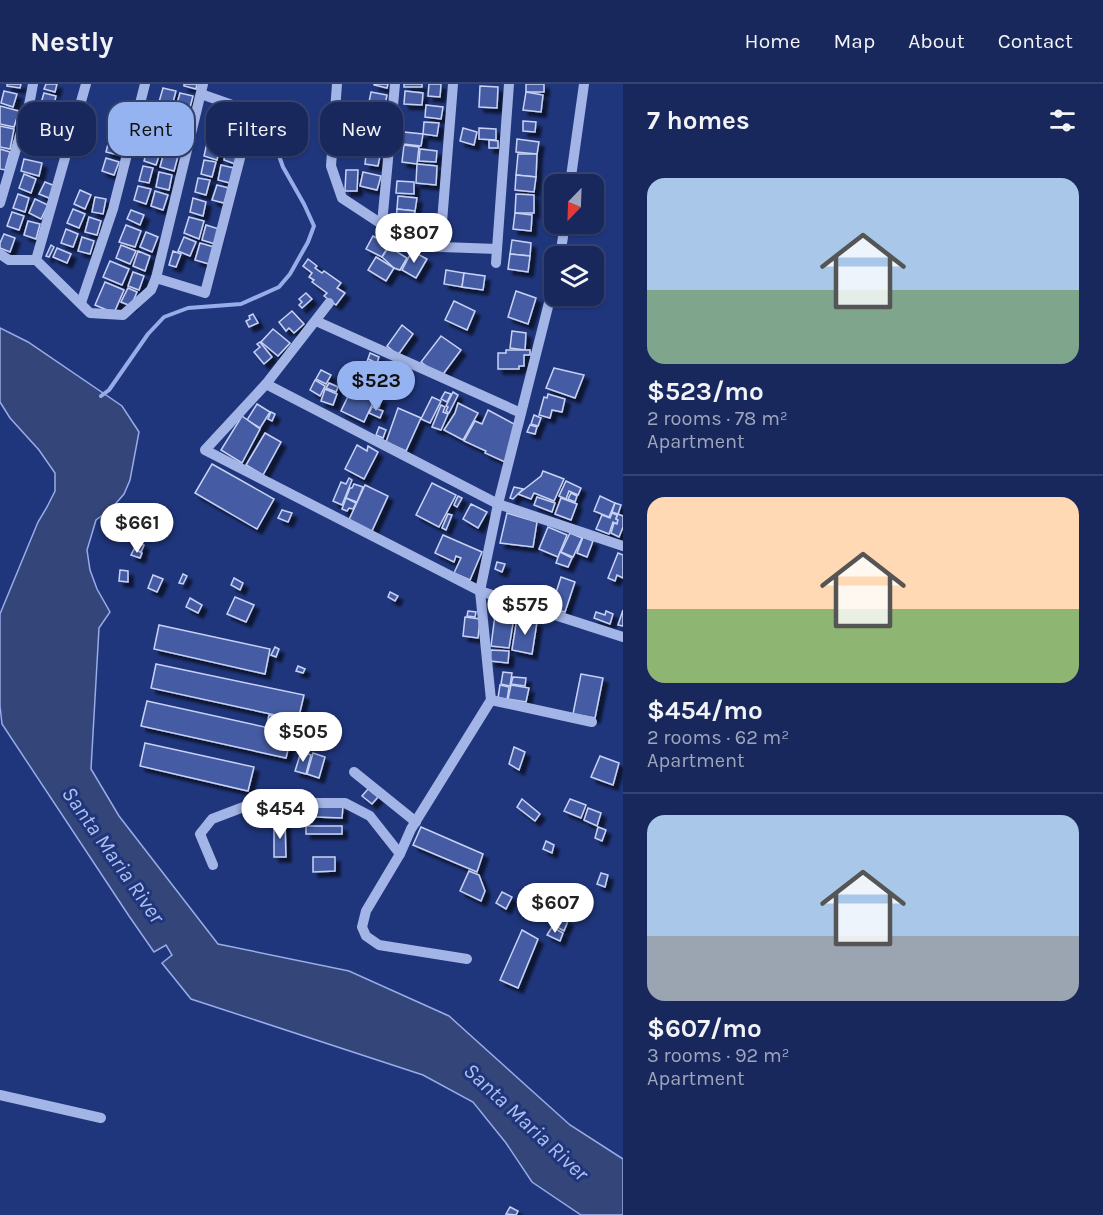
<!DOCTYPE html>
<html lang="en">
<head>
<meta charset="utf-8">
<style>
  body { margin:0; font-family:Karla,sans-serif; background:#253466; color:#f1f3f6; height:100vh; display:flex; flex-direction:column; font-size:22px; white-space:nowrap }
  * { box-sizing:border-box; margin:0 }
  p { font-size:20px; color:#9fa6bc }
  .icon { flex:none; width:33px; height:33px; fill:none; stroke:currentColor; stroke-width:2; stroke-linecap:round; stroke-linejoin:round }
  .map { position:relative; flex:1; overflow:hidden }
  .panel { display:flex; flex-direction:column; background:#18285d; width:480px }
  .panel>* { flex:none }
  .hud { position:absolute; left:18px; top:18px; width:514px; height:54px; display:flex; gap:12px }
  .needle { width:39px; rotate:203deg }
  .fabs { position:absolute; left:544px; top:90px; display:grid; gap:12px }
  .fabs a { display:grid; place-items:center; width:60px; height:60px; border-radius:12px; background:#18285d; box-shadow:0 2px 4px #0004,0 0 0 2px #364472; font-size:30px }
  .price { position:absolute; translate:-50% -51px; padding:0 14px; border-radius:21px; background:#fff; color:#222; font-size:20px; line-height:39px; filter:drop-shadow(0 2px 3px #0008) }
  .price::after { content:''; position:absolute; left:50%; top:36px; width:18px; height:14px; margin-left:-9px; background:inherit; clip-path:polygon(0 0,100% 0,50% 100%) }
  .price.current { background:#95b2f1; color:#111 }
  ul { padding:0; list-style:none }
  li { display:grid; align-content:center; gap:12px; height:318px; padding:0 24px }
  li+li { border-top:2px solid #364472 }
  li span { display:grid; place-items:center; height:186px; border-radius:18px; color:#555 }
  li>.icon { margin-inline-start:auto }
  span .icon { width:108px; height:108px; fill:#fffc; stroke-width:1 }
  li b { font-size:26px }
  h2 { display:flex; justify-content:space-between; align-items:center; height:72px; padding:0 24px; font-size:26px }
  .pill { padding:0 21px; border-radius:18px; background:#18285d; box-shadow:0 2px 4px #0004,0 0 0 2px #364472; font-size:21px; line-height:54px }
  .pill.current { background:#95b2f1; color:#111 }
  header { display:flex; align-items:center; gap:36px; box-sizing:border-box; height:84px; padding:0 30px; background:#18285d; border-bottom:2px solid #364472 }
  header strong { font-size:28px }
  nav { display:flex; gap:33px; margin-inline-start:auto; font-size:21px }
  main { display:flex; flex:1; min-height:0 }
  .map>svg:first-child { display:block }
  .water { fill:#344579; stroke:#97ace8; stroke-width:1.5 }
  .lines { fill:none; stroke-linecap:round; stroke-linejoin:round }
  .stream { stroke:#97ace8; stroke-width:4 }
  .building { fill:#455ca4; stroke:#c7d2f5; stroke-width:1.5; filter:url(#shadow) }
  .minor { stroke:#a3b4e6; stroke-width:10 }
  .labels { text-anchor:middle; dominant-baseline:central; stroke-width:6; stroke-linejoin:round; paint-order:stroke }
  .water-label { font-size:22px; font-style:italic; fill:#aebfee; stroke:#20367c }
</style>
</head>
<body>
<header>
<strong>Nestly</strong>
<nav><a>Home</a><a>Map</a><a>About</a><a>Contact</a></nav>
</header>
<main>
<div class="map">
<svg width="623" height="1131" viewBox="0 0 623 1131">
  <defs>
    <filter id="shadow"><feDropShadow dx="5" dy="5" stdDeviation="1.5" flood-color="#0009"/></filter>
  </defs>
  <rect width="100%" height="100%" fill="#20367c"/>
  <polygon class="water" points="0,244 28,258 122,322 139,348 130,396 124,410 111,425 96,436 87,466 90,486 97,505 110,528 99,544 91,685 119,732 218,860 349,887 449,932 570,1041 623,1075 623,1131 581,1131 532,1098 506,1059 473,1018 423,991 191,915 162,879 172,871 166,861 154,868 129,832 2,640 0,622 0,530 38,438 47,423 55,407 55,389 39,366 10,334 0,318"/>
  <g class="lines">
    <polyline class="stream" points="101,312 109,306 148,250 164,233 188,224 241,220 279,203 290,190 308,158 314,142 304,120 283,83 273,55"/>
  </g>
  <g class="building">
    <polygon points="7,0 21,0 20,4 7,2"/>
    <polygon points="46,0 57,0 55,8 44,5"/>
    <polygon points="184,0 197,0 196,5 184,2"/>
    <polygon points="374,0 388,0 387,4 374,1"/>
    <rect x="404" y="0" width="18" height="3"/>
    <polygon points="429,0 441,0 440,13 428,12"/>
    <rect x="526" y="0" width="18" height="8"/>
    <polygon points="480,2 498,3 497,24 479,23"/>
    <polygon points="163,4 176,7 172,22 159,18"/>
    <polygon points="4,7 17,10 13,23 1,19"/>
    <polygon points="405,7 423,9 422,21 404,20"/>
    <polygon points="371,8 387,11 384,26 368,23"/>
    <polygon points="526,8 543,11 541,28 523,26"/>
    <polygon points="44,9 56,12 47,47 28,42 35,18 41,19"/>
    <polygon points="180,9 193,12 189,27 176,23"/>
    <polygon points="351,21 366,22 365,42 353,41 353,35 350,35"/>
    <polygon points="426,21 443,23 441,35 425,33"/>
    <polygon points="0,22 19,27 14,43 0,40"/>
    <polygon points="368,23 384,26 381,44 365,42"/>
    <polygon points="159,24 172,27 167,42 155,38"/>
    <polygon points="174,29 187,32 184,48 171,45"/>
    <polygon points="212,36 223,39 219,53 209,50"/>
    <polygon points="523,37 536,38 535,48 523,47"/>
    <polygon points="424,38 439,39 437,52 423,50"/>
    <polygon points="232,40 244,43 241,58 229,55"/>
    <polygon points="0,42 14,45 10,65 0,63"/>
    <polygon points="354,42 363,42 363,50 353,49"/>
    <polygon points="154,43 165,46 161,60 149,57"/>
    <polygon points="463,44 477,48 474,61 460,57"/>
    <polygon points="479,44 496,45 496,56 479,55"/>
    <polygon points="366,47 381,48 380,63 364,62"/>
    <polygon points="404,48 423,50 421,62 403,60"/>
    <polygon points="110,52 123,56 119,71 106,68"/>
    <polygon points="208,54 221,56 217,76 204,72"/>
    <polygon points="517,55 539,58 537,70 516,68"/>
    <polygon points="489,56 498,57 498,64 489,64"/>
    <polygon points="226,61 238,65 235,80 224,76"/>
    <polygon points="404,61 419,63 417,80 402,78"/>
    <polygon points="148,62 161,66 156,81 144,77"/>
    <polygon points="0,65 10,68 5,86 0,85"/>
    <polygon points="420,65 437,67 436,78 419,77"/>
    <polygon points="164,68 178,72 174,87 160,83"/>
    <polygon points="518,70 537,70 536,93 516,91"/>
    <polygon points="366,71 380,72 378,82 365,80"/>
    <polygon points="106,74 119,78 114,91 102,87"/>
    <polygon points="24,75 42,79 39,92 21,87"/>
    <polygon points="204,76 216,78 212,93 201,90"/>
    <polygon points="417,80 437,82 436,101 416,99"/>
    <polygon points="221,81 234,84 230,99 218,96"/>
    <polygon points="143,82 153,84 149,99 139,97"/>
    <polygon points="346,86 358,86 357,107 345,107"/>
    <polygon points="159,88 172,91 169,106 156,103"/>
    <polygon points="363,88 381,92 377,106 360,102"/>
    <polygon points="24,90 36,95 31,109 19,104"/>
    <polygon points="516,91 536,93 534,108 515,106"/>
    <polygon points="198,94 210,96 206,111 195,108"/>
    <polygon points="397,97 414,98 414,110 396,109"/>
    <polygon points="45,98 55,102 49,114 39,110"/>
    <polygon points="217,101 229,104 224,119 212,116"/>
    <polygon points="138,102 151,105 146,120 134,116"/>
    <polygon points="80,106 91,111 85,125 74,120"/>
    <polygon points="155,107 168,111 163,126 151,122"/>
    <polygon points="18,110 29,114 25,128 13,124"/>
    <polygon points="516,110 534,111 534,129 515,129"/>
    <polygon points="398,112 417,114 415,127 397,125"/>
    <polygon points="95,113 106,115 103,130 92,128"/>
    <polygon points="193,114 206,118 203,132 190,128"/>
    <polygon points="35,115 48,121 41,135 29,129"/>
    <polygon points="73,125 85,130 79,144 67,139"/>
    <polygon points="397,125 415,127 413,138 396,136"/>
    <polygon points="131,126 144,131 140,141 127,135"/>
    <polygon points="12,128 24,132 19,146 7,142"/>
    <polygon points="515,129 532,131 531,147 513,145"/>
    <polygon points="89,133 101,137 97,151 85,148"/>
    <polygon points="189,133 204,137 199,155 184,149"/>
    <polygon points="415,133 425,135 424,140 432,141 430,156 412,154"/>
    <polygon points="28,137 40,140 36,155 24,151"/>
    <polygon points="126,141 141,147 135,163 119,158"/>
    <polygon points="206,141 219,145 215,160 202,156"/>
    <polygon points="66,145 78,150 73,163 61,159"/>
    <polygon points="146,148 158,153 152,168 140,163"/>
    <polygon points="4,150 15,154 10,168 0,164 0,159"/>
    <polygon points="373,152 389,161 382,173 366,165"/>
    <polygon points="82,153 94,157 90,170 78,167"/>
    <polygon points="184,153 196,158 190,172 178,167"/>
    <polygon points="512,156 531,159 530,172 510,170"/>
    <polygon points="200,159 214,163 209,180 195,176"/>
    <polygon points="51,161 54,163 49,173 46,172"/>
    <polygon points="121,161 136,167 130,180 116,174"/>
    <polygon points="389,163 407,174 400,186 394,184 382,173"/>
    <polygon points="57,164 71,170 67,179 53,173"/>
    <polygon points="138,167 150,172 145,187 133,182"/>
    <polygon points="173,167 181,170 176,183 169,181"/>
    <polygon points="412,167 427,175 416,194 402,186"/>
    <polygon points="510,170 530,172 528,188 508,185"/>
    <polygon points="376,173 394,184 386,197 368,186"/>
    <polygon points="308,175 317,182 315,184 322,189 324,187 341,199 337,204 345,209 336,221 324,212 327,209 312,198 314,196 309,193 312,189 303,182"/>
    <polygon points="110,177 129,185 122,201 103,193"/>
    <polygon points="446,186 464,189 462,203 444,200"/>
    <polygon points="133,188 144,192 139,206 128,202"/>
    <polygon points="464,189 485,192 483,206 462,203"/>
    <polygon points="105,198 124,206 114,229 95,221"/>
    <polygon points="128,204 137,208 131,222 121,218"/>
    <polygon points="516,207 536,214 528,240 508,233"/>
    <polygon points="306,209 312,215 302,224 299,221 302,218 299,215"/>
    <polygon points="454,217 475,227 467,246 445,236"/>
    <polygon points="292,227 304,240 294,249 289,244 286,247 279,238"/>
    <polygon points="253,230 258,239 249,243 246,237 250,235 249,232"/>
    <polygon points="402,241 413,250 398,271 387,262"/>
    <polygon points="273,245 290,259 278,272 261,258"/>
    <polygon points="512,247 526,249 525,266 510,264"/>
    <polygon points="441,252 461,266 441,293 421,278"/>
    <polygon points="260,258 272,273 264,280 254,268 260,263 257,260"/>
    <polygon points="506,266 530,266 530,271 524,271 524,282 519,282 519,285 498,285 498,269 506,269"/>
    <polygon points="370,269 379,273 377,279 368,275"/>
    <polygon points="368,275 386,285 376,304 373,300 370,307 356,301"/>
    <polygon points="554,284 584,291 575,314 546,304"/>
    <polygon points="321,286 331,291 326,300 316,295"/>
    <polygon points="315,296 325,302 320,312 310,306"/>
    <polygon points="329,299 338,303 336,308 326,304"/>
    <polygon points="353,302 376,312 364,338 341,327"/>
    <polygon points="325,305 337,310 333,321 321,317"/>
    <polygon points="445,308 451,310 447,318 441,315"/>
    <polygon points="453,308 458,311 449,329 446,327 448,323 446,322"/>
    <polygon points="548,310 565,315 562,328 552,326 550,334 539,331 544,313 547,314"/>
    <polygon points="377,313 382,315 379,323 375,321"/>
    <polygon points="432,313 441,317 430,339 421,335"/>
    <polygon points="458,319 478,329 463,356 444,346 455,329"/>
    <polygon points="257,320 270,328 260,344 247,336"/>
    <polygon points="441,321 445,323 443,328 448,330 441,346 432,343"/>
    <polygon points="372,323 383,327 380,334 369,329"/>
    <polygon points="398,324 421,334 406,367 386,358"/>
    <polygon points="488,326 516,341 505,378 485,369 486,367 464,357 475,337 482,340"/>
    <polygon points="271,328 275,330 272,337 268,335"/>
    <polygon points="534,331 541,334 538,342 531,340"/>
    <polygon points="242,332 260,345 242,379 221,366"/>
    <polygon points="530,341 537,343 535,350 527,348"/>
    <polygon points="379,343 386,346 383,354 376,351"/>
    <polygon points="265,349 281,358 263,391 246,381"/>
    <polygon points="357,361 367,367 368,362 378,368 364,395 345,385"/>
    <polygon points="212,380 274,415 257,445 195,409"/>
    <polygon points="543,387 564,395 554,417 534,409 531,415 518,410 541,392"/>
    <polygon points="349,394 352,396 342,421 333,417 341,398 346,400"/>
    <polygon points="566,397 581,404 578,411 569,407 566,415 559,412"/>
    <polygon points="432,399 456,411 439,443 416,431"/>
    <polygon points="354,400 363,403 357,418 346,414 350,404 352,404"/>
    <polygon points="365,401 388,412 371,449 348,438"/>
    <polygon points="514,403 523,405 513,415 510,414"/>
    <polygon points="571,409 577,412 575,418 568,415"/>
    <polygon points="458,412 462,414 457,423 454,421"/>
    <polygon points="600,412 615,419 609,433 594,427"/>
    <polygon points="537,413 555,419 552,428 534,421"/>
    <polygon points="346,414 356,419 353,425 349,424 347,427 342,425"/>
    <polygon points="561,414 577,420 571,436 555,430"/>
    <polygon points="615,419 621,421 618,430 612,428"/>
    <polygon points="471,420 487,428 478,444 463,435"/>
    <polygon points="282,426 292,429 288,438 278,434"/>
    <polygon points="507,429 537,438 533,463 500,459"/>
    <polygon points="612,429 617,431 616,435 618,436 617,440 613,438 609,450 596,445 602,431 610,434"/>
    <polygon points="448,430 452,431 446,446 442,444"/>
    <polygon points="618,430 623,432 623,443 619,453 611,449 614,439 617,440 618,436 616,435"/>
    <polygon points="548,443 567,451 558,473 539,465"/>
    <polygon points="570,449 582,454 573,473 561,468"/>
    <polygon points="443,451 482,468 470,496 454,489 461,474 456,472 454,478 435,469"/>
    <polygon points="583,453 593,457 587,473 577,469"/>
    <polygon points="138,458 144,461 141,468 135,465"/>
    <polygon points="134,465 142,469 140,474 131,471"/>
    <polygon points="560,468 572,474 568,483 556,479"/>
    <polygon points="618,469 623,471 623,494 617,491 615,497 608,494"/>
    <polygon points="497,478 505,480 502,488 495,485"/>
    <polygon points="120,486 128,487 128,498 119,497"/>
    <polygon points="183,490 187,492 183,500 179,499"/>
    <polygon points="153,491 163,495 157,508 148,504"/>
    <polygon points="561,493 575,498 565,528 551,524"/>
    <polygon points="234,494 243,499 240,506 231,501"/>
    <polygon points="390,508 398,512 395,517 388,513"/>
    <polygon points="235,513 254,521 246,538 227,530"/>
    <polygon points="190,514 202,521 198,529 186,523"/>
    <polygon points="623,526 623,542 618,541"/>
    <polygon points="468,527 476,528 475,533 467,532"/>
    <polygon points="606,527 613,530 610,540 594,534 596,528 605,531"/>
    <polygon points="495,531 514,533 509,564 491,562"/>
    <polygon points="465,533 480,535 478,554 463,552"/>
    <polygon points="517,534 537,538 532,570 512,566"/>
    <polygon points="159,541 270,565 265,590 154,565"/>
    <polygon points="275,563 279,565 276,573 271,571"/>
    <polygon points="491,566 509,567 508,579 490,577"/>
    <polygon points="156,580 304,611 298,636 151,604"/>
    <polygon points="298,582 305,585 303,589 296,587"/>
    <polygon points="503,588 512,589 510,602 501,600"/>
    <polygon points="581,590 603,594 595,634 573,630"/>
    <polygon points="513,593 526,594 525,602 511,600"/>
    <polygon points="500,601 509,603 507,616 498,614"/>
    <polygon points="511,601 529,604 526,618 508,615"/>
    <polygon points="147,617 292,649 286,674 141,642"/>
    <polygon points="269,631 281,635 278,644 267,641"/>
    <polygon points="145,659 254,683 248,707 140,682"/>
    <polygon points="514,663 525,668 519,686 509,680"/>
    <polygon points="301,668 311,671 306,690 295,687"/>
    <polygon points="313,669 325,673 319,694 307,690"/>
    <polygon points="600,672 619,679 613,701 591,693"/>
    <polygon points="368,705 378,713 372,720 362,712"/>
    <polygon points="522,715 540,730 535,737 517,723"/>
    <polygon points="570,715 586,721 581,734 564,727"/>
    <polygon points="290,721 343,722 342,734 289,732"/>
    <polygon points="588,724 601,729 597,742 584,736"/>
    <polygon points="274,738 285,738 286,773 274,773"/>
    <rect x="306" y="742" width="36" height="8"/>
    <polygon points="421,743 483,770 477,788 413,761"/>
    <polygon points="598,743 606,746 602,757 595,754"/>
    <polygon points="546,757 554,761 552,769 543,765"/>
    <polygon points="313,773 335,773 335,787 313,788"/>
    <polygon points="469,787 479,791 485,807 481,817 460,807"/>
    <polygon points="601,789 608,791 605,803 597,800"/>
    <polygon points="502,808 512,813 506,825 496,819"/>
    <polygon points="556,832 568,837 564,847 552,840"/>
    <polygon points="552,843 563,849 560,857 547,851"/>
    <polygon points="522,846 538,855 518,904 500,896"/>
    <polygon points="510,1123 518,1127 516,1131 506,1130"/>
  </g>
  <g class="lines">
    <g class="minor">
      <polyline points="337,0 331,82 342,114 415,162 497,165"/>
      <polyline points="570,100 584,0"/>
      <polyline points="0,119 29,21 33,0"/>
      <polyline points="382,140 395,0"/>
      <polyline points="440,163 453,0"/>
      <polyline points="0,170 9,176 36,176 90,229 123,231 151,206 156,194 203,0"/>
      <polyline points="560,172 565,140"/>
      <polyline points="36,176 86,0"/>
      <polyline points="496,179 509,0"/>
      <polyline points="156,194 205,209 252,28 201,10"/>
      <polyline points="81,219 113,125 145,0"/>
      <polyline points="329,219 266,300 205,366 480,507 623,553"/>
      <polyline points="316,237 521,329"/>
      <polyline points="266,300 498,420 623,462"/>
      <polyline points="491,616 592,638"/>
      <polyline points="354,688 416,738"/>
      <polyline points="213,781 200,750 212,735 254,719 345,719 370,732 400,770"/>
      <polyline points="467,875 379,861 366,852 362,843 366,827 400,770 411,745 491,616 480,507 498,420 555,195"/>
      <polyline points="0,1011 101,1034"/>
    </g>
  </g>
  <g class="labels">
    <g class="water-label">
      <text transform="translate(113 771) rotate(55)">Santa Maria River</text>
      <text transform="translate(526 1038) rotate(43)">Santa Maria River</text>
    </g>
  </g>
</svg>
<div class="fabs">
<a><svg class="needle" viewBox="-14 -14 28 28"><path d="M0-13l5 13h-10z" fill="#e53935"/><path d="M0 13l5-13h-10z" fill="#9fa6bc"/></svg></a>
<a><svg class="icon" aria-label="layers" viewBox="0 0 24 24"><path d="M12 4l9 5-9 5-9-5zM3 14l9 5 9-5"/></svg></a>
</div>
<b class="price" style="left:414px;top:180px">$807</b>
<b class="price current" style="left:376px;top:328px">$523</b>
<b class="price" style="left:137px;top:470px">$661</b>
<b class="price" style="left:525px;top:552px">$575</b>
<b class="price" style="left:303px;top:679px">$505</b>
<b class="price" style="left:280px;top:756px">$454</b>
<b class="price" style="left:555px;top:850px">$607</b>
<div class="hud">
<a class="pill">Buy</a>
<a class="pill current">Rent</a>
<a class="pill">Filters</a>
<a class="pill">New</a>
</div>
</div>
<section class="panel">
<h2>7 homes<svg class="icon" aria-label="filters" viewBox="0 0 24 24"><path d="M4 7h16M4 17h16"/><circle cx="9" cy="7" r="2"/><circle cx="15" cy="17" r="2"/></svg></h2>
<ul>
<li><span style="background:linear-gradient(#a9c7e8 60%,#7fa58c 0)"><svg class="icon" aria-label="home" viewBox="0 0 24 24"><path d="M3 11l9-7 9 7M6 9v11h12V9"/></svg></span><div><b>$523/mo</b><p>2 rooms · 78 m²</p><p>Apartment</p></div></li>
<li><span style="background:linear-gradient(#ffd9b3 60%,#8fb573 0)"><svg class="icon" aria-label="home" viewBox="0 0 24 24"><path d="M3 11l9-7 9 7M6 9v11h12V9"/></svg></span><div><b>$454/mo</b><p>2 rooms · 62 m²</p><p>Apartment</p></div></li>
<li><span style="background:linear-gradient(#a9c7e8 65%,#9aa5b1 0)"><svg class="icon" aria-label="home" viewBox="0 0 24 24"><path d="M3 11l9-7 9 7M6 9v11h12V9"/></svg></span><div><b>$607/mo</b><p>3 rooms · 92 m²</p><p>Apartment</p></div></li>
</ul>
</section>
</main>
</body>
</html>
